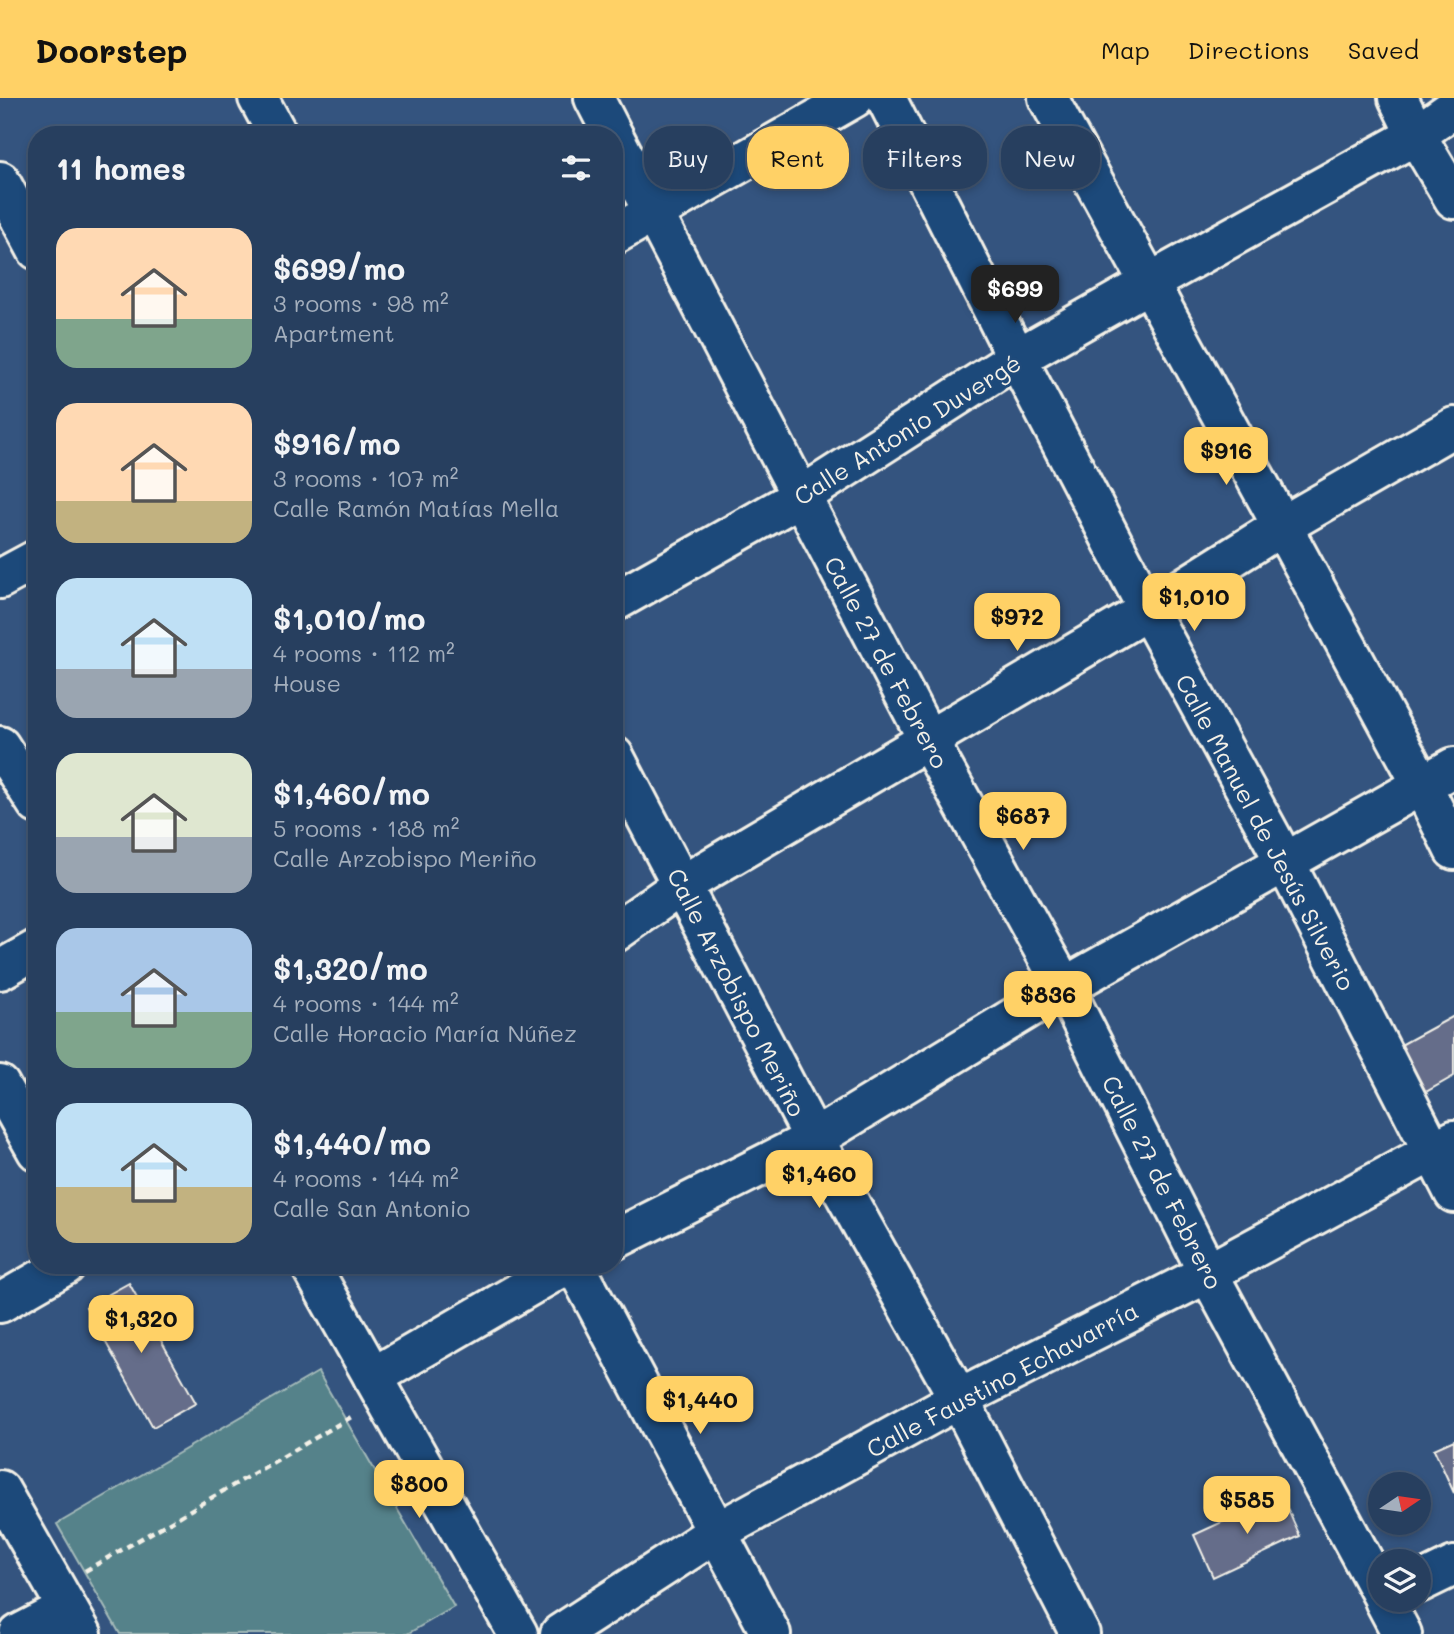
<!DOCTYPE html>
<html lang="en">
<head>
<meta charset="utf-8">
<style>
  body { margin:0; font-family:Mali,sans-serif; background:#334a68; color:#f1f3f6; height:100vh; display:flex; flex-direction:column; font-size:26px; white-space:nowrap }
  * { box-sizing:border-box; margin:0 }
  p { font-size:23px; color:#a4afbd }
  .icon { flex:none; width:38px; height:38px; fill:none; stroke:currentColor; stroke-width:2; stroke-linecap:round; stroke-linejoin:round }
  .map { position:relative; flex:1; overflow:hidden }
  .details { position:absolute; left:28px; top:28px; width:595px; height:1148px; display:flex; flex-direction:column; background:#273f5f; border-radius:28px; box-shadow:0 4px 10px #0003,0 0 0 2px #435874 }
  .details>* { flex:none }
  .hud { position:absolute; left:644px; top:28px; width:665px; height:63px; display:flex; gap:14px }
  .needle { width:46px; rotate:77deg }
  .fabs { position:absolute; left:1368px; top:1374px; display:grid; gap:14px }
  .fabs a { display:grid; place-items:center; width:63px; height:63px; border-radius:50%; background:#273f5f; box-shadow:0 4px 10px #0003,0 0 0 2px #435874; font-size:35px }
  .price { position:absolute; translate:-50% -60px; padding:0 16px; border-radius:14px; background:#ffd166; color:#111; font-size:23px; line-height:46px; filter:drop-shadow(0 2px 4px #0008) }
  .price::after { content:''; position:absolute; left:50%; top:42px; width:21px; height:16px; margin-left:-10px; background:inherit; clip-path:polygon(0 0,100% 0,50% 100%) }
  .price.active { background:#222; color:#fff }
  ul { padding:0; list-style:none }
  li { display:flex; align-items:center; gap:21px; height:175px; padding:0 28px }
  li span { display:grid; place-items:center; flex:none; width:196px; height:140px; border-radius:21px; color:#555 }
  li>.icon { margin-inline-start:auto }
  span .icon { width:84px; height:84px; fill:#fffc; stroke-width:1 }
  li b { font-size:30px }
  h2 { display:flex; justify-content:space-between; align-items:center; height:84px; padding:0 28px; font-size:30px }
  .pill { padding:0 24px; border-radius:28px; background:#273f5f; box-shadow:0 4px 10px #0003,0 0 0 2px #435874; font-size:24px; line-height:63px }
  .pill.active { background:#ffd166; color:#111 }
  header { display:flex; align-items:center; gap:42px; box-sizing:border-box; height:98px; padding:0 35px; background:#ffd166; color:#111 }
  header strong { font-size:33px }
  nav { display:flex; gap:38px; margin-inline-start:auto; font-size:24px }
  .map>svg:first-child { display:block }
  .green { fill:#55828a; stroke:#a4bab9; stroke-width:2 }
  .building { fill:#656d8a; stroke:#f4f1e8; stroke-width:2 }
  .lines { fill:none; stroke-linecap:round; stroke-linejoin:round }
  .minor-casing { stroke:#f4f1e8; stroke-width:44 }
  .path { stroke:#f4f1e8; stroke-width:4.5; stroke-dasharray:7 5; stroke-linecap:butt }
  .minor { stroke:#1f4a7a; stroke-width:38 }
  .labels { text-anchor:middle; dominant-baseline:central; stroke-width:5; stroke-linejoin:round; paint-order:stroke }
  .street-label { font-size:24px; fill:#f4f1e8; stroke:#1f4a7a }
</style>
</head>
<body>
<header>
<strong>Doorstep</strong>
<nav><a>Map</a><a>Directions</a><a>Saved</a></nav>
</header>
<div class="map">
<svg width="1454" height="1536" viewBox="0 0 1454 1536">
  <rect width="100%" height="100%" fill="#34547f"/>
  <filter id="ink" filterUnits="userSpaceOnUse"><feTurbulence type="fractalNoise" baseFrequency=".0143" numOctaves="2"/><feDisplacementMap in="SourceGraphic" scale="14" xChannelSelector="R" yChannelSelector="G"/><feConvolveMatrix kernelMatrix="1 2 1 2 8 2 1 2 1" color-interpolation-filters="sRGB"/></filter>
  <g filter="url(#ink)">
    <polygon class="green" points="318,1274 454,1509 407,1536 120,1536 57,1426"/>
    <g class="building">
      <polygon points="1454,918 1454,978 1424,995 1399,948"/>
      <polygon points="129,1185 196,1305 153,1329 86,1209"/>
      <polygon points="1454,1342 1454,1395 1434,1351"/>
      <polygon points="1281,1397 1300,1438 1213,1479 1194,1437"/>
    </g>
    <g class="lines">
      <defs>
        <g id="minor">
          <polyline points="258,0 278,37"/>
          <polyline points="594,0 613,37"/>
          <polyline points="886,0 1017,260 1148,512 1285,764 1454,1095"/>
          <polyline points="1048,0 1282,428 1422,687 1454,752"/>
          <polyline points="1398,0 1416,37 1454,101"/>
          <polyline points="614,39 928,642 1064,889 1208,1175 1381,1495"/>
          <polyline points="0,83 37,152"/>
          <polyline points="614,137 854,0"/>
          <polyline points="0,481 37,461"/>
          <polyline points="614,504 800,399 1017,260 1149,185 1416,37 1454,10"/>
          <polyline points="0,648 37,706"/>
          <polyline points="614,658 814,1041 959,1301 1080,1536"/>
          <polyline points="614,835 682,787 1148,512 1282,428 1454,329"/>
          <polyline points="0,872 37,851"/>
          <polyline points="0,987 37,1053"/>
          <polyline points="614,1142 814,1041 1064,889 1454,669"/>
          <polyline points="310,1167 518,1536"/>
          <polyline points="575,1167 771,1536"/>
          <polyline points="0,1205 66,1167"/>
          <polyline points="373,1279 566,1167"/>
          <polyline points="0,1392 82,1536"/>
          <polyline points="1419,1485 1454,1468"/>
          <polyline points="1384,1502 1402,1536"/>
          <polyline points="19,1536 67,1511"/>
          <polyline points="560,1536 717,1434 959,1301 1208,1175 1454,1042"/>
        </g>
      </defs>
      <use href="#minor" class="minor-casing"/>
      <polyline class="path" points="85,1473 353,1318"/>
      <use href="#minor" class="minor"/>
    </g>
  </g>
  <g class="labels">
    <g class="street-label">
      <text transform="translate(907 331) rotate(-32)">Calle Antonio Duvergé</text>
      <text transform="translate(887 564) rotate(62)">Calle 27 de Febrero</text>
      <text transform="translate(1266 734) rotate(62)">Calle Manuel de Jesús Silverio</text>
      <text transform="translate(737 894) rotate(63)">Calle Arzobispo Meriño</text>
      <text transform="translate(1163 1084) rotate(63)">Calle 27 de Febrero</text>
      <text transform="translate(1002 1281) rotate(-28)">Calle Faustino Echavarría</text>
    </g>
  </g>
</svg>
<div class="fabs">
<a><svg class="needle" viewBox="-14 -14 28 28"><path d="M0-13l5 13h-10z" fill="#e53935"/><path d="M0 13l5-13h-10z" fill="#a4afbd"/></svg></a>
<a><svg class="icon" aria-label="layers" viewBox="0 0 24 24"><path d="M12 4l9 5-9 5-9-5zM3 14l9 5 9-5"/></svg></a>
</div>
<b class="price active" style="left:1015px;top:227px">$699</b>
<b class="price" style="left:1226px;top:389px">$916</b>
<b class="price" style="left:1194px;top:535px">$1,010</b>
<b class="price" style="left:1017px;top:555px">$972</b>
<b class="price" style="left:1023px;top:754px">$687</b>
<b class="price" style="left:1048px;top:933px">$836</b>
<b class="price" style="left:819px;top:1112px">$1,460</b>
<b class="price" style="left:141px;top:1257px">$1,320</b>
<b class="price" style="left:700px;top:1338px">$1,440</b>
<b class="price" style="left:419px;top:1422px">$800</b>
<b class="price" style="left:1247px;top:1438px">$585</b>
<div class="hud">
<a class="pill">Buy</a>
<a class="pill active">Rent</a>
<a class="pill">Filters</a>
<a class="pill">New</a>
</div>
<section class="details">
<h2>11 homes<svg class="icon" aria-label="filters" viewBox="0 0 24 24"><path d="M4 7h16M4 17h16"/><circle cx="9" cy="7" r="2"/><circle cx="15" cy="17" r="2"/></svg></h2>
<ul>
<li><span style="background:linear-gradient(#ffd9b3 65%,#7fa58c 0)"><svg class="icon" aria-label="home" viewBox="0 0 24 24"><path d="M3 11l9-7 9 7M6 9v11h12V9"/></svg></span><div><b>$699/mo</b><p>3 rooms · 98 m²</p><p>Apartment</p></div></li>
<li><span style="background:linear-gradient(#ffd9b3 70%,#c2b280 0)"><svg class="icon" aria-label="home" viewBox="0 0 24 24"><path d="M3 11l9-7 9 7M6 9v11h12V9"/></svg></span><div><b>$916/mo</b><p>3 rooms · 107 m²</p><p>Calle Ramón Matías Mella</p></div></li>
<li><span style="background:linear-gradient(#bfe0f5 65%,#9aa5b1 0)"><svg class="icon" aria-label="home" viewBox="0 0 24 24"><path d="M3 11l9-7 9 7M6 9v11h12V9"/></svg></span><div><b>$1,010/mo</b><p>4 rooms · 112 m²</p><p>House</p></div></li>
<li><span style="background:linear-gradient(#dfe7d0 60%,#9aa5b1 0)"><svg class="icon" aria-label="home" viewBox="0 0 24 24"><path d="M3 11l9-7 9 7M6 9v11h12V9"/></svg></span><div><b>$1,460/mo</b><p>5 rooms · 188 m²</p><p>Calle Arzobispo Meriño</p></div></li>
<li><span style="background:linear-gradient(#a9c7e8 60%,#7fa58c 0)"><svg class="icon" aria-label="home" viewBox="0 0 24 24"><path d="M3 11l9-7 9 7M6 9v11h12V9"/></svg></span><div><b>$1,320/mo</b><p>4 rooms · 144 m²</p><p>Calle Horacio María Núñez</p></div></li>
<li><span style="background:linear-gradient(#bfe0f5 60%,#c2b280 0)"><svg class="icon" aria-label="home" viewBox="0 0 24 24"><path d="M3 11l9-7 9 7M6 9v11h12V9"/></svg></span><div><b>$1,440/mo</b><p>4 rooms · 144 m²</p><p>Calle San Antonio</p></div></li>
</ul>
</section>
</div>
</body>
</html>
